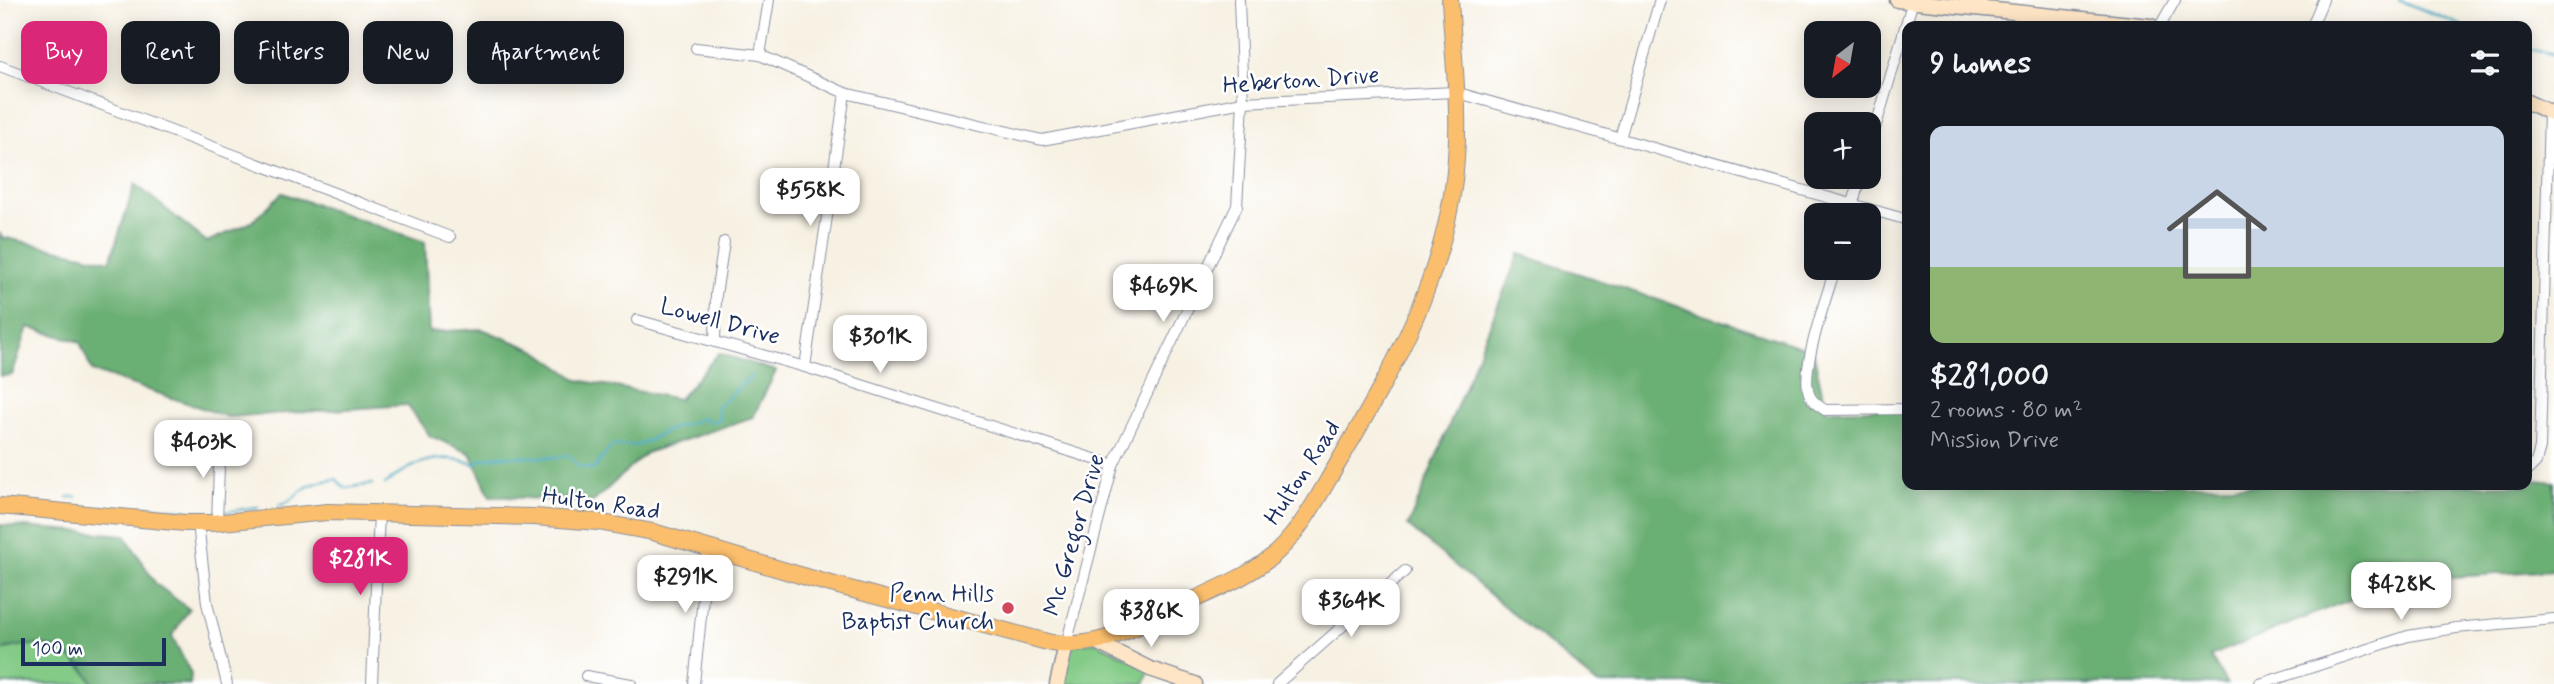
<!DOCTYPE html>
<html lang="en">
<head>
<meta charset="utf-8">
<style>
  body { margin:0; font-family:Mynerve,sans-serif; background:#20242c; color:#f1f3f6; height:100vh; display:flex; flex-direction:column; font-size:26px; white-space:nowrap }
  * { box-sizing:border-box; margin:0 }
  p { font-size:23px; color:#9ea1a6 }
  .icon { flex:none; width:38px; height:38px; fill:none; stroke:currentColor; stroke-width:2; stroke-linecap:round; stroke-linejoin:round }
  .map { position:relative; flex:1; overflow:hidden }
  .side { position:absolute; left:1902px; top:21px; width:630px; height:469px; display:flex; flex-direction:column; background:#171b24; border-radius:14px; box-shadow:0 4px 18px #0003 }
  .side>* { flex:none }
  .top-card { position:absolute; left:21px; top:21px; width:665px; height:63px; display:flex; gap:14px }
  .needle { width:46px; rotate:211deg }
  .buttons { position:absolute; left:1804px; top:21px; display:grid; gap:14px }
  .buttons a { display:grid; place-items:center; width:77px; height:77px; border-radius:14px; background:#171b24; box-shadow:0 4px 18px #0003; font-size:35px }
  .scale { position:absolute; left:21px; bottom:18px; width:145px; box-sizing:border-box; padding-left:7px; border:4px solid #1b2f5e; border-top:0; font-size:19px; line-height:24px; white-space:nowrap; color:#1b2f5e; -webkit-text-stroke:5px #fff; paint-order:stroke }
  .price { position:absolute; translate:-50% -60px; padding:0 16px; border-radius:14px; background:#fff; color:#222; font-size:23px; line-height:46px; filter:drop-shadow(0 2px 4px #0008) }
  .price::after { content:''; position:absolute; left:50%; top:42px; width:21px; height:16px; margin-left:-10px; background:inherit; clip-path:polygon(0 0,100% 0,50% 100%) }
  .price.selected { background:#db2777; color:#fff }
  ul { padding:0; list-style:none }
  li { display:grid; align-content:center; gap:14px; height:371px; padding:0 28px }
  li+li { border-top:2px solid #363941 }
  li span { display:grid; place-items:center; height:217px; border-radius:14px; color:#555 }
  li>.icon { margin-inline-start:auto }
  span .icon { width:126px; height:126px; fill:#fffc; stroke-width:1 }
  li b { font-size:30px }
  h2 { display:flex; justify-content:space-between; align-items:center; height:84px; padding:0 28px; font-size:30px }
  .pill { padding:0 24px; border-radius:14px; background:#171b24; box-shadow:0 4px 18px #0003; font-size:24px; line-height:63px }
  .pill.selected { background:#db2777; color:#fff }
  .map>svg:first-child { display:block }
  .green { fill:#83cb86; stroke:#4f7d72; stroke-width:2 }
  .forest { fill:#6aaf73; stroke:#426f68; stroke-width:2 }
  .lines { fill:none; stroke-linecap:round; stroke-linejoin:round }
  .stream { stroke:#42a7c2; stroke-width:2.5 }
  .street-casing { stroke:#8990a0; stroke-width:12 }
  .secondary-casing { stroke:#8990a0; stroke-width:17 }
  .primary-casing { stroke:#8990a0; stroke-width:18 }
  .street { stroke:#fff; stroke-width:10 }
  .secondary { stroke:#fde5c5; stroke-width:14 }
  .primary { stroke:#fabe6d; stroke-width:16 }
  .poi-dot { fill:#d1495b; stroke:#fff; stroke-width:2.5 }
  .labels { text-anchor:middle; dominant-baseline:central; stroke-width:5; stroke-linejoin:round; paint-order:stroke }
  .street-label { font-size:24px; fill:#1b2f5e; stroke:#fff }
  .poi-label { font-size:24px; fill:#1b2f5e; stroke:#fff; text-anchor:end }
</style>
</head>
<body>
<div class="map">
<svg width="2554" height="684" viewBox="0 0 2554 684">
  <rect width="100%" height="100%" fill="#fff"/>
  <filter id="ink" filterUnits="userSpaceOnUse"><feTurbulence type="fractalNoise" baseFrequency=".0143" numOctaves="2"/><feDisplacementMap in="SourceGraphic" scale="14" xChannelSelector="R" yChannelSelector="G"/><feConvolveMatrix kernelMatrix="1 2 1 2 8 2 1 2 1" color-interpolation-filters="sRGB"/></filter>
  <filter id="wash" filterUnits="userSpaceOnUse"><feTurbulence type="fractalNoise" baseFrequency=".00686" numOctaves="4" result="noise"/><feDisplacementMap in="SourceGraphic" scale="28" xChannelSelector="R" yChannelSelector="G"/><feGaussianBlur stdDeviation="1.57" result="paint"/><feColorMatrix in="noise" values="0 0 0 0 0 0 0 0 0 0 0 0 0 0 0 0 0 1.4 0 .05"/><feComposite in="paint" operator="in"/></filter>
  <g filter="url(#wash)">
    <rect width="100%" height="100%" fill="#f7f1e3"/>
    <g class="green">
      <polygon points="1096,642 1150,669 1144,684 1057,684 1066,645"/>
      <path d="M33 643C60 646 79 660 94 684H0V650Z"/>
    </g>
    <g class="forest">
      <polygon points="135,184 207,242 252,222 282,193 425,242 429,332 482,329 537,351 578,380 679,399 719,353 776,371 753,417 646,453 593,502 490,496 470,453 430,436 407,405 228,417 92,371 80,342 28,327 12,375 0,376 0,234 2,237 110,261"/>
      <polygon points="1519,254 1813,351 1826,410 1907,408 1908,485 2527,485 2527,479 2554,482 2554,570 2395,581 2210,656 2227,684 1597,684 1408,526"/>
      <path d="M0 525 125 535 156 584 189 609 172 636 191 674 190 684H94C70 644 42 639 0 650Z"/>
    </g>
    <g class="lines">
      <g class="stream">
        <polyline points="2399,0 2463,26"/>
        <polyline points="2527,49 2554,54"/>
        <path d="M385 484C415 461 438 452 474 464 495 448 541 463 569 455L578 466 594 469 612 445C650 449 644 439 675 427 685 423 691 425 701 418L710 422 720 419 717 407 753 375"/>
        <polyline points="68,497 76,497"/>
        <path d="M279 505C293 502 296 493 307 487 316 482 326 481 336 479L345 488 372 484"/>
        <polyline points="140,506 207,512"/>
        <polyline points="225,512 258,507"/>
      </g>
    </g>
  </g>
  <g filter="url(#ink)">
    <g class="lines">
      <defs>
        <g id="street">
          <polyline points="2160,26 2175,0"/>
          <polyline points="2312,26 2323,0"/>
          <polyline points="696,48 760,55 845,93 1042,140 1243,102 1455,92 1908,220"/>
          <polyline points="760,55 769,0"/>
          <polyline points="0,66 450,237"/>
          <polyline points="1620,138 1660,0"/>
          <polyline points="1869,149 1912,4"/>
          <polyline points="1849,215 1861,177"/>
          <path d="M1835 268C1828 295 1798 372 1810 396 1813 403 1819 406 1825 410L1908 409"/>
          <polyline points="637,320 805,367 1113,465"/>
          <polyline points="715,342 716,295 724,242"/>
          <polyline points="805,367 845,93"/>
          <polyline points="2527,471 2536,462 2540,448 2549,111"/>
          <polyline points="217,522 220,439"/>
          <polyline points="198,523 207,603 227,684"/>
          <polyline points="1066,645 1113,465 1237,206 1243,102 1239,0"/>
          <polyline points="586,676 631,684"/>
          <polyline points="372,684 379,512"/>
          <polyline points="694,684 708,549"/>
          <polyline points="1277,684 1405,571"/>
          <polyline points="2260,684 2408,636 2456,628 2554,619"/>
        </g>
        <g id="secondary">
          <polyline points="1897,0 2151,26"/>
          <polyline points="2527,102 2554,114"/>
          <polyline points="1096,642 1150,669 1195,684"/>
          <polyline points="1057,684 1066,645"/>
        </g>
        <path id="primary" d="M0 506 185 523H211L328 512 534 517 598 522 653 532 820 581 1051 643C1098 650 1140 625 1181 606 1213 590 1252 576 1278 551 1304 526 1320 493 1338 463 1393 370 1449 270 1456 159 1460 107 1453 52 1450 0"/>
      </defs>
      <use href="#street" class="street-casing"/>
      <use href="#secondary" class="secondary-casing"/>
      <use href="#primary" class="primary-casing"/>
      <use href="#street" class="street"/>
      <use href="#secondary" class="secondary"/>
      <use href="#primary" class="primary"/>
    </g>
  </g>
  <circle class="poi-dot" cx="1008" cy="608" r="7"/>
  <g class="labels">
    <g class="street-label">
      <text transform="translate(1301 81) rotate(-4)">Heberton Drive</text>
      <text transform="translate(720 322) rotate(15)">Lowell Drive</text>
      <text transform="translate(1303 473) rotate(-57)">Hulton Road</text>
      <text transform="translate(601 504) rotate(8)">Hulton Road</text>
      <text transform="translate(1075 535) rotate(-74)">Mc Gregor Drive</text>
    </g>
    <g class="poi-label">
      <text x="994" y="594">Penn Hills<tspan x="994" dy="28">Baptist Church</tspan></text>
    </g>
  </g>
</svg>
<div class="buttons">
<a><svg class="needle" viewBox="-14 -14 28 28"><path d="M0-13l5 13h-10z" fill="#e53935"/><path d="M0 13l5-13h-10z" fill="#9ea1a6"/></svg></a>
<a>+</a>
<a>−</a>
</div>
<div class="scale">100 m</div>
<b class="price" style="left:810px;top:228px">$558K</b>
<b class="price" style="left:1163px;top:324px">$469K</b>
<b class="price" style="left:880px;top:375px">$301K</b>
<b class="price" style="left:203px;top:480px">$403K</b>
<b class="price selected" style="left:360px;top:597px">$281K</b>
<b class="price" style="left:685px;top:615px">$291K</b>
<b class="price" style="left:2401px;top:622px">$428K</b>
<b class="price" style="left:1351px;top:639px">$364K</b>
<b class="price" style="left:1151px;top:649px">$386K</b>
<div class="top-card">
<a class="pill selected">Buy</a>
<a class="pill">Rent</a>
<a class="pill">Filters</a>
<a class="pill">New</a>
<a class="pill">Apartment</a>
</div>
<section class="side">
<h2>9 homes<svg class="icon" aria-label="filters" viewBox="0 0 24 24"><path d="M4 7h16M4 17h16"/><circle cx="9" cy="7" r="2"/><circle cx="15" cy="17" r="2"/></svg></h2>
<ul>
<li><span style="background:linear-gradient(#c9d6e8 65%,#8fb573 0)"><svg class="icon" aria-label="home" viewBox="0 0 24 24"><path d="M3 11l9-7 9 7M6 9v11h12V9"/></svg></span><div><b>$281,000</b><p>2 rooms · 80 m²</p><p>Mission Drive</p></div></li>
</ul>
</section>
</div>
</body>
</html>
